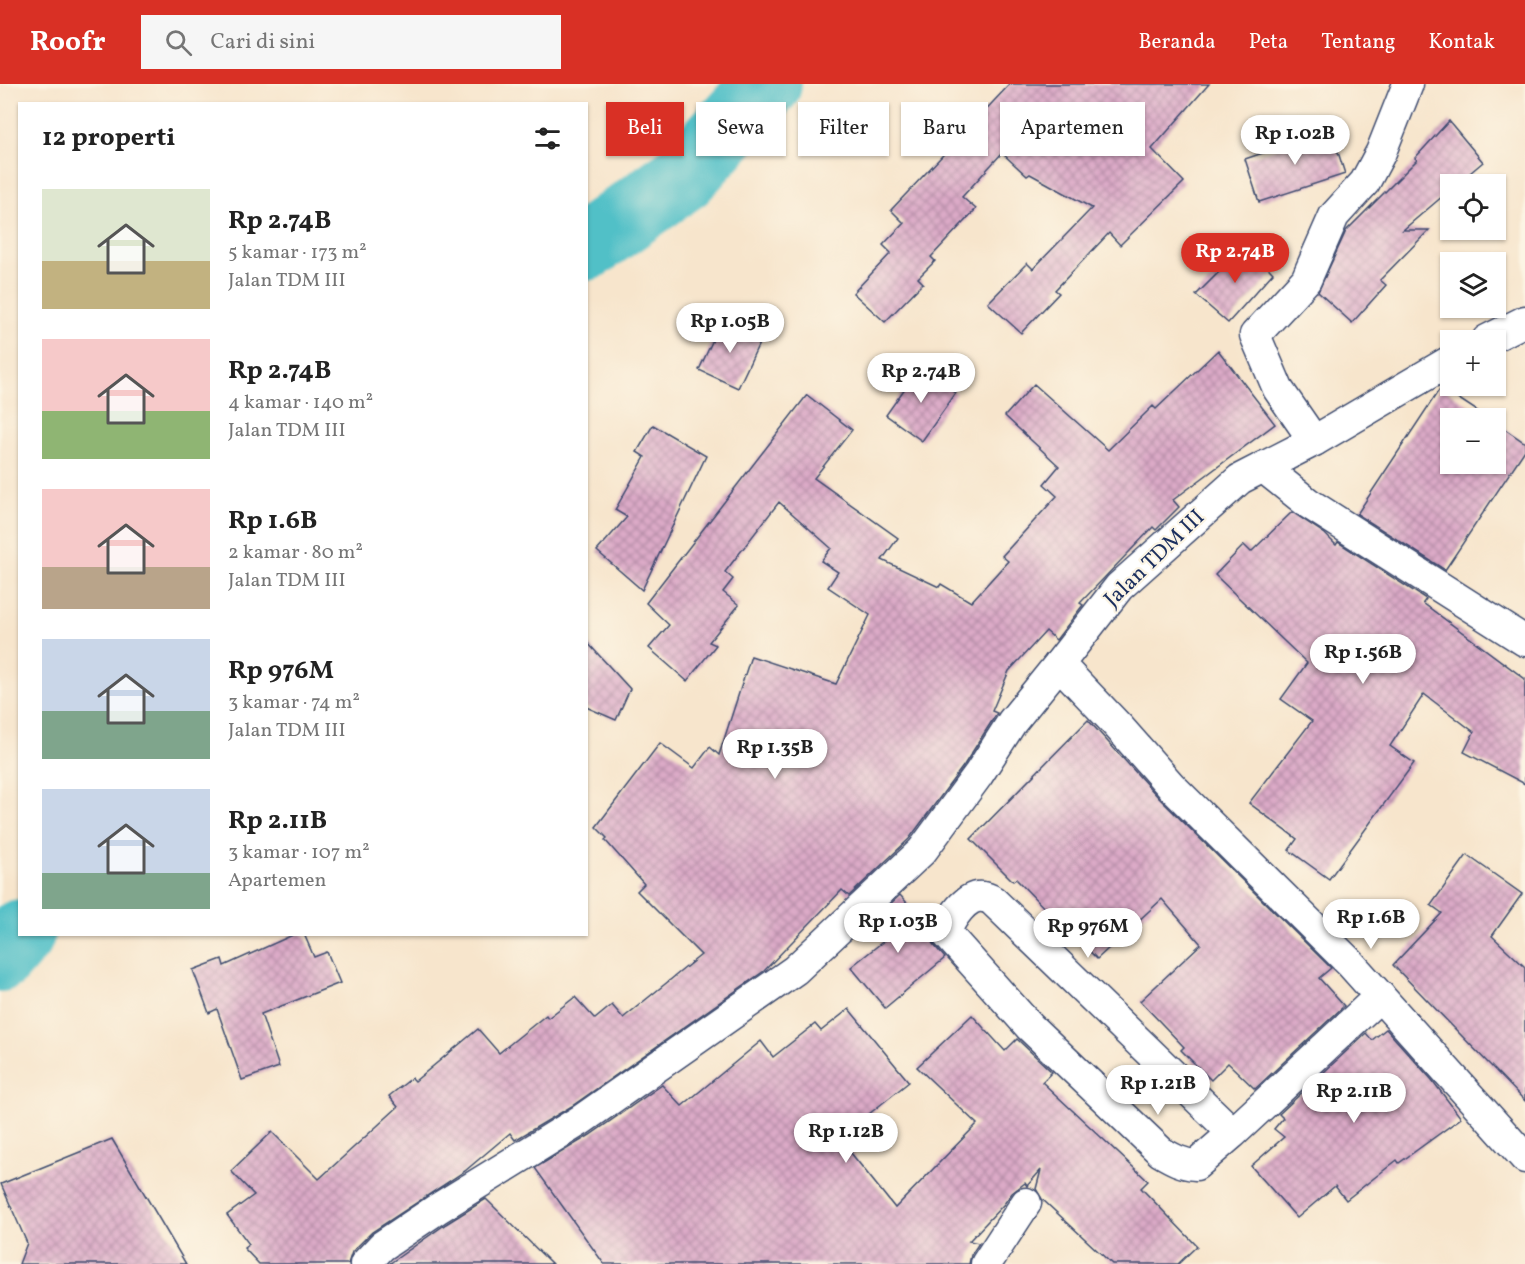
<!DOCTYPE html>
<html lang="id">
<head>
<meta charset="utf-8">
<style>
  body { margin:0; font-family:Vollkorn,serif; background:#f6f6f6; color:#222; height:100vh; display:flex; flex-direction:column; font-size:22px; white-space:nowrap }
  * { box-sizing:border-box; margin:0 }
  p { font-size:20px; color:#767676 }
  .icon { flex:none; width:33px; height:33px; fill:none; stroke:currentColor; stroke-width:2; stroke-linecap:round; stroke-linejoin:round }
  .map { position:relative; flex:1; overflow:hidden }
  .panel { position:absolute; left:18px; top:18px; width:570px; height:834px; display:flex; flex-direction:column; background:#fff; border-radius:0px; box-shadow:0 2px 4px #0004 }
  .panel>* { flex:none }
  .guide { position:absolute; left:606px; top:18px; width:570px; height:54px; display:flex; gap:12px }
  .buttons { position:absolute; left:1440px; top:90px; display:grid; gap:12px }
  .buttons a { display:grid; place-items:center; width:66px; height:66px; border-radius:0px; background:#fff; box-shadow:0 2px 4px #0004; font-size:30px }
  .price { position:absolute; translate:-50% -51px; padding:0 14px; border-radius:21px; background:#fff; color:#222; font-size:20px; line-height:39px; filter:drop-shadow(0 2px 3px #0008) }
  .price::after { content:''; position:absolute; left:50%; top:36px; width:18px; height:14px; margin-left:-9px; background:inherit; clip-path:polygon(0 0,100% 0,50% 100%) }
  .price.selected { background:#d93025; color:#fff }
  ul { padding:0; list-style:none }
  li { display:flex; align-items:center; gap:18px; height:150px; padding:0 24px }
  li span { display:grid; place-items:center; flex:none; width:168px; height:120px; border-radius:0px; color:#555 }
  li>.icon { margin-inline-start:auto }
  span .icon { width:72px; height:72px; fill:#fffc; stroke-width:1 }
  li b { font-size:26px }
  h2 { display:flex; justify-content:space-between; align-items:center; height:72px; padding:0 24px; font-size:26px }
  .tag { padding:0 21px; border-radius:0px; background:#fff; box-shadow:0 2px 4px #0004; font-size:21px; line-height:54px }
  .tag.selected { background:#d93025; color:#fff }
  header { display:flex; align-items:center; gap:36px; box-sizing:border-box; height:84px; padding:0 30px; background:#d93025; color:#fff }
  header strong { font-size:28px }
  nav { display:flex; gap:33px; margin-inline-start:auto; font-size:21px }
  .search { width:420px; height:54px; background:#f6f6f6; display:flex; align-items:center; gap:15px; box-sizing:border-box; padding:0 21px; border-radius:0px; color:#767676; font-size:22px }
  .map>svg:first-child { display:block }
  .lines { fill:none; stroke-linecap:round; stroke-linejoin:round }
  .river { stroke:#51c0c7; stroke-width:70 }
  .building { fill:url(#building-cross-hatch) }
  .street-casing { stroke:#3c4a6e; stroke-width:33 }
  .street { stroke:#fff; stroke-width:30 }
  .labels { text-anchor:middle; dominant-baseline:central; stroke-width:4.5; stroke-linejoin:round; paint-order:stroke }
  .street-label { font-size:22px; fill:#1b2f5e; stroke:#fcf5e5 }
</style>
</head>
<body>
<header>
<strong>Roofr</strong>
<div class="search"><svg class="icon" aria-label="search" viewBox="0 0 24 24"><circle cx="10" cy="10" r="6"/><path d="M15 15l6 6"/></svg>Cari di sini</div>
<nav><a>Beranda</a><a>Peta</a><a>Tentang</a><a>Kontak</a></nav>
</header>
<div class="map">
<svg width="1525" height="1180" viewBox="0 0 1525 1180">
  <defs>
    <pattern id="building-cross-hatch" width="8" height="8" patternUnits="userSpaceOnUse" patternTransform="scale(1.5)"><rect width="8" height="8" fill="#dcaac7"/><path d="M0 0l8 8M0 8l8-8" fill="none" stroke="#b28ba5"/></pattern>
  </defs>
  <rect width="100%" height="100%" fill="#fcf5e5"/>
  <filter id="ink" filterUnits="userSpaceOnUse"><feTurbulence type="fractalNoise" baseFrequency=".0167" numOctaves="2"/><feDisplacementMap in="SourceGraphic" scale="12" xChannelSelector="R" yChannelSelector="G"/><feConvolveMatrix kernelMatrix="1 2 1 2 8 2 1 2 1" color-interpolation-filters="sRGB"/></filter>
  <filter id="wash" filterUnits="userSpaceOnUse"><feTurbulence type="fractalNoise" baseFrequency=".008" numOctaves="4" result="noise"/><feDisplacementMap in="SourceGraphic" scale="24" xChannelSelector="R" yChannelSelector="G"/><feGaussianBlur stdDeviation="1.35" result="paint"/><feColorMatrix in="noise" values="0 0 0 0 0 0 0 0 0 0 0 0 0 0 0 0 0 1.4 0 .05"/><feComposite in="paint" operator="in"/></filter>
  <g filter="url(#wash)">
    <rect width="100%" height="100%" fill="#f7e5cc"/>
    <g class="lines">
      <g class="river">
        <polyline points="586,162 683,93 767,0"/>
        <polyline points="0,873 20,850"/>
      </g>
    </g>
    <g id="blocks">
      <g class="building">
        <polygon points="1010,0 1209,0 1152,65 1184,98 1120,161 1109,149 1055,206 1059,209 1021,249 988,219 1027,179 1033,185 1092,124 1030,90 1027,92 1002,69 962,113 976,125 931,173 935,177 918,194 923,199 885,238 853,209 891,169 883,161 904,139 891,126"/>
        <polygon points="1449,37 1483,78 1457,100 1450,100 1450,106 1403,146 1429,146 1380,196 1386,201 1352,239 1318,208 1346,147 1417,76 1415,74"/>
        <polygon points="1331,46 1345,90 1259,118 1245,75"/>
        <polygon points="1246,161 1273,189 1228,239 1196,211"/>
        <polygon points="722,236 761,255 738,304 699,286"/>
        <polygon points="1218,266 1275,340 1173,416 1179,423 1156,446 1153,443 1080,519 1083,521 1056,556 1046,547 1009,587 992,627 997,629 964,681 909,755 849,812 842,806 764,887 572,1022 515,1056 510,1049 465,1087 372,1148 352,1168 348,1180 259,1180 244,1164 249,1160 227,1131 254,1111 231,1087 272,1048 319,1095 398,1023 389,1012 412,994 415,997 478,945 499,969 546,931 548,934 575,913 595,935 612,921 623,934 701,871 637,807 644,800 605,756 607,754 596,743 660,659 694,684 710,663 719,671 751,572 836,600 870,531 828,503 838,488 821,477 831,464 779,418 725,488 733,495 723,508 739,521 709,558 716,561 687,597 649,564 669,541 646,519 807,311 852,346 814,394 898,454 882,476 939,503 941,500 971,518 1008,477 1002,472 1057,412 1044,400 1059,382 1005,332 1034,300 1108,366 1153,322 1156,325"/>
        <polygon points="920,283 956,309 922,357 886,331"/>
        <polygon points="1441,303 1488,334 1450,334 1450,380 1496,380 1496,339 1525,359 1525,366 1445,486 1357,430"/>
        <polygon points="653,341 706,372 642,506 597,467 627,433 615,426 645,373 637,368"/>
        <polygon points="1292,428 1325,450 1336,461 1338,458 1426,515 1423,519 1525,595 1525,700 1464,668 1474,648 1424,610 1390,662 1414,679 1329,795 1289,766 1297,755 1249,719 1312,637 1281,615 1307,579 1215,491 1244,461 1251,468"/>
        <polygon points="586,557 630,605 616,636 586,623"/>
        <polygon points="1088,636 1159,714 1331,884 1319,894 1344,922 1255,1005 1228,979 1211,996 1181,966 1184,963 1140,917 1201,860 1162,815 1097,875 1056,832 1054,834 1016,795 1013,797 971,755"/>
        <polygon points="1467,771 1522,810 1492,852 1525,883 1525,1017 1393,881 1442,829 1431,821"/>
        <polygon points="900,811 930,845 929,853 933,860 945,874 885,924 851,883 890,852 873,836"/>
        <polygon points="295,850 304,850 314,873 327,868 340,899 261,930 279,983 242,996 217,925 209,929 193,886 222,875 224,882"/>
        <polygon points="849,925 909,998 839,1054 895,1124 977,1040 917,983 972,931 1005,967 1017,955 1052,988 1042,998 1148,1097 1141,1104 1197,1162 1178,1180 1112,1180 1042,1115 1036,1105 1041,1086 1027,1102 1025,1099 1012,1109 1004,1120 969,1157 979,1159 971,1171 969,1180 604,1180 535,1084 590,1051 662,1001 682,1022 761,957 773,973 815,940 821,947"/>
        <polygon points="1386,945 1432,996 1461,1034 1399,1079 1397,1076 1346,1116 1335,1102 1297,1134 1251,1082 1284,1053 1274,1045 1283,1034 1279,1030 1366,949 1372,956"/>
        <polygon points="112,1055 186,1180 19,1180 27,1159 1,1100"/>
        <polygon points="486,1115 552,1180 389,1180 446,1140"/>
      </g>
    </g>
  </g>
  <g filter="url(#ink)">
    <use href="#blocks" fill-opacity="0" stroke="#3c4a6e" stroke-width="1.5"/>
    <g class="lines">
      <defs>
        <g id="street">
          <polyline points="1487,256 1525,237"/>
          <polyline points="1450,277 1314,357 1240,395 1119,503 1059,580 1118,642 1171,702 1350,879 1525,1074"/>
          <polyline points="1314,357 1278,305 1255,251 1306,196 1334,132 1365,98 1381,68 1408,0"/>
          <polyline points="1263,383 1308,419 1525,557"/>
          <path d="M1233 1049 993 817C990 815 987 813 983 813 966 810 950 835 946 849L1030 943 1161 1068C1173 1075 1182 1080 1196 1081L1233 1049 1380 912"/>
          <polyline points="365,1180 382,1162 437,1125 581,1036 795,886 922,767 978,691 1012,638 1059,580"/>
          <polyline points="986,1180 1026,1119"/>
        </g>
      </defs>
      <use href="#street" class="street-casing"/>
      <use href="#street" class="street"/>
    </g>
  </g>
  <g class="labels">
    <g class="street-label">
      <text transform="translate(1155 475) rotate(-44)">Jalan TDM III</text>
    </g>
  </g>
</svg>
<div class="buttons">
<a><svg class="icon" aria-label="locate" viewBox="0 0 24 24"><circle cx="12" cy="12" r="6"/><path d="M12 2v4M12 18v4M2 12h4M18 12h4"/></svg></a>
<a><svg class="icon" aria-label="layers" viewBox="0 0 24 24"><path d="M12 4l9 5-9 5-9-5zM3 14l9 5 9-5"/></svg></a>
<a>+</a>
<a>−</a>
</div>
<b class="price" style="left:1295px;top:82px">Rp 1.02B</b>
<b class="price selected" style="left:1235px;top:200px">Rp 2.74B</b>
<b class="price" style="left:730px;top:270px">Rp 1.05B</b>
<b class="price" style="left:921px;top:320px">Rp 2.74B</b>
<b class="price" style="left:1363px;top:601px">Rp 1.56B</b>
<b class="price" style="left:775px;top:696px">Rp 1.35B</b>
<b class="price" style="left:1371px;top:866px">Rp 1.6B</b>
<b class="price" style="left:898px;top:870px">Rp 1.03B</b>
<b class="price" style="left:1088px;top:875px">Rp 976M</b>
<b class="price" style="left:1158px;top:1032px">Rp 1.21B</b>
<b class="price" style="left:1354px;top:1040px">Rp 2.11B</b>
<b class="price" style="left:846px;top:1080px">Rp 1.12B</b>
<div class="guide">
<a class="tag selected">Beli</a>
<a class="tag">Sewa</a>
<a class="tag">Filter</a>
<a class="tag">Baru</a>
<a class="tag">Apartemen</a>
</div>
<section class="panel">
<h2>12 properti<svg class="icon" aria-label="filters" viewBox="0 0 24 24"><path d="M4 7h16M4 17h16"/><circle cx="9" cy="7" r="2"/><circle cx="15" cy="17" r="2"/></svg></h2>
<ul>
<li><span style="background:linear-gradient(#dfe7d0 60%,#c2b280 0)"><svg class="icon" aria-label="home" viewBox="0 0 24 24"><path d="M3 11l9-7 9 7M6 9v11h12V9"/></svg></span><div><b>Rp 2.74B</b><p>5 kamar · 173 m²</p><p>Jalan TDM III</p></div></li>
<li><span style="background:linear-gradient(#f6c9c9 60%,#8fb573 0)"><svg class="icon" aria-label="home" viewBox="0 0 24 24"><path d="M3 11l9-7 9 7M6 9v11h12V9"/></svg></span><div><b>Rp 2.74B</b><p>4 kamar · 140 m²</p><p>Jalan TDM III</p></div></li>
<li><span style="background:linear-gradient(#f6c9c9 65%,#b9a48a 0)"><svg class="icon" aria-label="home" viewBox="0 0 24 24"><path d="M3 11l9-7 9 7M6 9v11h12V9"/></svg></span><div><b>Rp 1.6B</b><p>2 kamar · 80 m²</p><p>Jalan TDM III</p></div></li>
<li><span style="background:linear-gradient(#c9d6e8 60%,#7fa58c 0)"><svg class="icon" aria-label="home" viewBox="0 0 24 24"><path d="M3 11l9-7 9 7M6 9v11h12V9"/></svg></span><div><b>Rp 976M</b><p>3 kamar · 74 m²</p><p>Jalan TDM III</p></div></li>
<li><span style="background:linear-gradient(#c9d6e8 70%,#7fa58c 0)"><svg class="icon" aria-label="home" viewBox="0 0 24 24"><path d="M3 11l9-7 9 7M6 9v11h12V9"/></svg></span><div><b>Rp 2.11B</b><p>3 kamar · 107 m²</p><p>Apartemen</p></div></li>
</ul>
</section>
</div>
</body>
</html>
